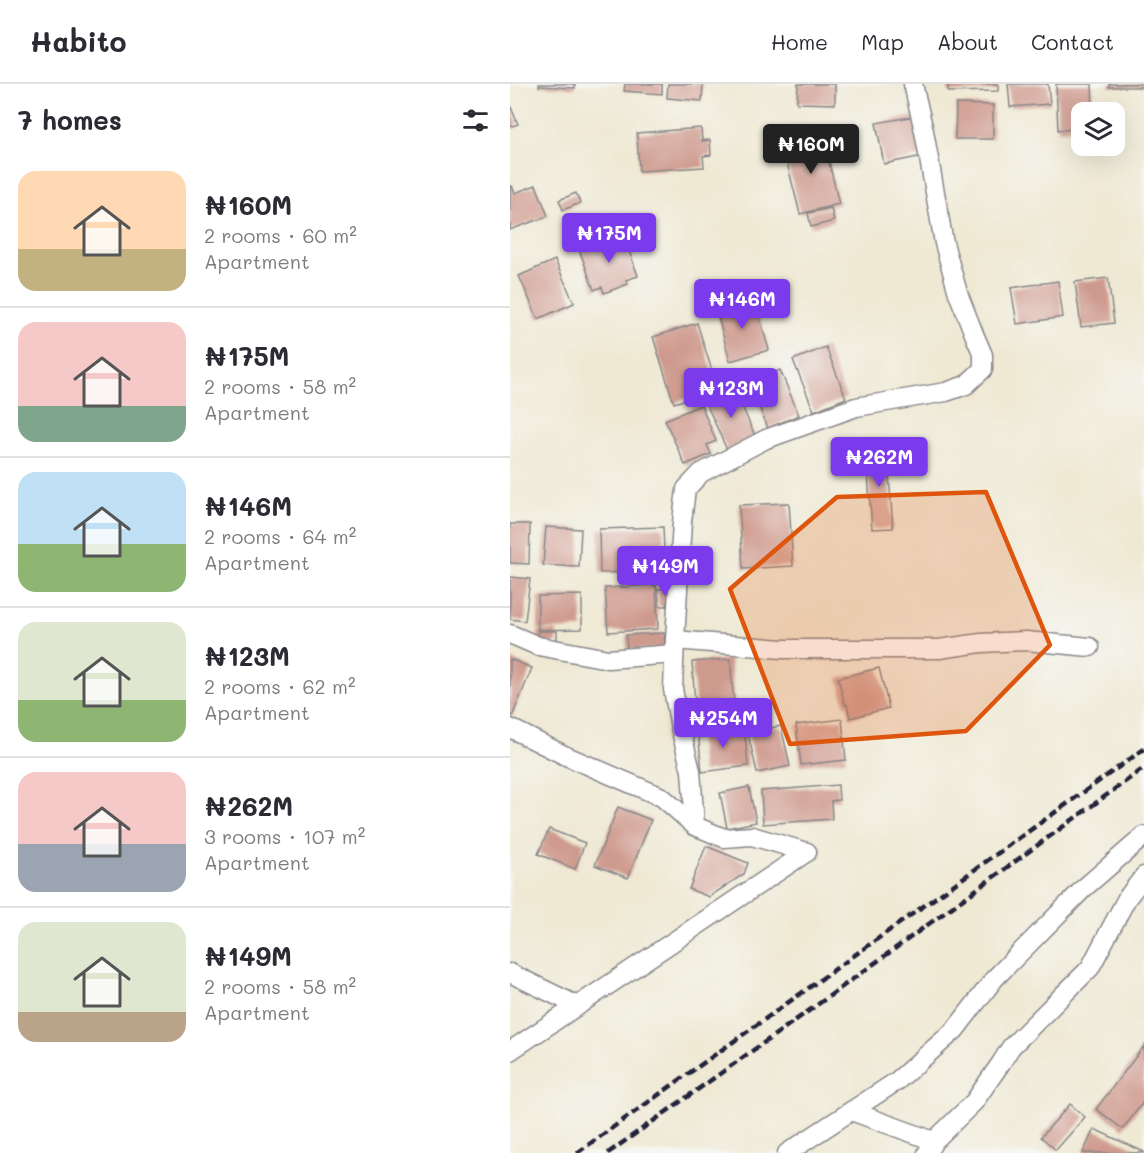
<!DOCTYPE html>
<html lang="en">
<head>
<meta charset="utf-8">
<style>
  body { margin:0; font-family:Mali,sans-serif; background:#f2f2f3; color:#2b2b33; height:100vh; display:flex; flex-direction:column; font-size:22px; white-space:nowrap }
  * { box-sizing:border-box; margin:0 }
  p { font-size:20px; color:#7c7c81 }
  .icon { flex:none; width:33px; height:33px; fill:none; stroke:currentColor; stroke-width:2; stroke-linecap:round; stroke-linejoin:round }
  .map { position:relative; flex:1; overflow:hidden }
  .sheet { display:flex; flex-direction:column; background:#fff; width:510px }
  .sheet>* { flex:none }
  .fabs { position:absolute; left:561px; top:18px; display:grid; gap:12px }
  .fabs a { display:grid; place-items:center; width:54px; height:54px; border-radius:12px; background:#fff; box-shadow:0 6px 24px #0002; font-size:30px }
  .price { position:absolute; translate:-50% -51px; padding:0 14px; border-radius:6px; background:#7c3aed; color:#fff; font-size:20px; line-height:39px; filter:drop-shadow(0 2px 3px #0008) }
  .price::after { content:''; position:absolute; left:50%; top:36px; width:18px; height:14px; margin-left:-9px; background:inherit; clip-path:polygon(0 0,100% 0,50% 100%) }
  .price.selected { background:#222; color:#fff }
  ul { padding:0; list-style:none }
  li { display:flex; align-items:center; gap:18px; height:150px; padding:0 18px }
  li+li { border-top:2px solid #e1e1e2 }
  li span { display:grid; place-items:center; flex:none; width:168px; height:120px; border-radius:18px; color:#555 }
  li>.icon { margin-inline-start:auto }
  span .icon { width:72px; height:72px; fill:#fffc; stroke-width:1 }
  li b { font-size:26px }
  h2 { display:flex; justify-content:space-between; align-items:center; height:72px; padding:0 18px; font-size:26px }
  header { display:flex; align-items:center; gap:36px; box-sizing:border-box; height:84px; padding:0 30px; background:#fff; border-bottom:2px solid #e1e1e2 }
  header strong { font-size:28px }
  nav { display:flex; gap:33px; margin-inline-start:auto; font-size:21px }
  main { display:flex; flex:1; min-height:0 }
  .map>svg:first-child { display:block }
  .building { fill:#cf9a8e }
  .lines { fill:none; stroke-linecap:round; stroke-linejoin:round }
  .street-casing { stroke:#888688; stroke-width:21 }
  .street { stroke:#fff; stroke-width:18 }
  .rail { stroke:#22223b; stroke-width:4.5; stroke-dasharray:9 4.5; stroke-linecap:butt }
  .marked { fill:#de560e; fill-opacity:0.2; stroke:#de560e; stroke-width:4.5; stroke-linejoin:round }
</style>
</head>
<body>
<header>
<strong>Habito</strong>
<nav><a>Home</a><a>Map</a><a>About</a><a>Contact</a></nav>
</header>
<main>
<section class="sheet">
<h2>7 homes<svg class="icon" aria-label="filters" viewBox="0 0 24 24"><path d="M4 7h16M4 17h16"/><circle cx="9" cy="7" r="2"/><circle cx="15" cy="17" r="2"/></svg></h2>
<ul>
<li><span style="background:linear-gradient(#ffd9b3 65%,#c2b280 0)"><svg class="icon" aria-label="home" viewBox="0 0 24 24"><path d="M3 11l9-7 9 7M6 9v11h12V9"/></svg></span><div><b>₦160M</b><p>2 rooms · 60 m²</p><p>Apartment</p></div></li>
<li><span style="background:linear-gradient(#f6c9c9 70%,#7fa58c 0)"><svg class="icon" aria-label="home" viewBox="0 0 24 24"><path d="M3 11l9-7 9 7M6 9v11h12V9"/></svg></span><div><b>₦175M</b><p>2 rooms · 58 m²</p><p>Apartment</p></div></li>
<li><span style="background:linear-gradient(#bfe0f5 60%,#8fb573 0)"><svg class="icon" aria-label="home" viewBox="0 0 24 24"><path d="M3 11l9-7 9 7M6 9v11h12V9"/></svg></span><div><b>₦146M</b><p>2 rooms · 64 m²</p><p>Apartment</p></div></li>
<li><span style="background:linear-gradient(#dfe7d0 65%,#8fb573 0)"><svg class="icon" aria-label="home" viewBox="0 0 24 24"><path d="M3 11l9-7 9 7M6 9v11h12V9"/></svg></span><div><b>₦123M</b><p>2 rooms · 62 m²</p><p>Apartment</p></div></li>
<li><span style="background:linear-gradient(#f6c9c9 60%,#9aa5b1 0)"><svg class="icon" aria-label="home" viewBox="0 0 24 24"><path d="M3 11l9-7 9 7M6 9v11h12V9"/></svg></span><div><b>₦262M</b><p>3 rooms · 107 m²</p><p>Apartment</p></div></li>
<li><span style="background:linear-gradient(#dfe7d0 75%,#b9a48a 0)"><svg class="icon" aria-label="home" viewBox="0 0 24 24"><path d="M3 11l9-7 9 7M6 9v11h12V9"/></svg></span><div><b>₦149M</b><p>2 rooms · 58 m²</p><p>Apartment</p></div></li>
</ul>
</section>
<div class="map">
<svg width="634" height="1069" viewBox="0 0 634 1069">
  <rect width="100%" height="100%" fill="#f6f6f2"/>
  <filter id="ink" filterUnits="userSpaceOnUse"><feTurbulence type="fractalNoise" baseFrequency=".0167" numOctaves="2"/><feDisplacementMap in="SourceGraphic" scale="12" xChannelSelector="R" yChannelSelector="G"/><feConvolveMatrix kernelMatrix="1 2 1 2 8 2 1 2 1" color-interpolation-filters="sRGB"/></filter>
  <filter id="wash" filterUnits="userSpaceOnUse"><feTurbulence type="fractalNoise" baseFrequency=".008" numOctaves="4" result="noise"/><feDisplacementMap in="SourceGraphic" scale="24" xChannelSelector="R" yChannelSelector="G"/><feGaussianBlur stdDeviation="1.35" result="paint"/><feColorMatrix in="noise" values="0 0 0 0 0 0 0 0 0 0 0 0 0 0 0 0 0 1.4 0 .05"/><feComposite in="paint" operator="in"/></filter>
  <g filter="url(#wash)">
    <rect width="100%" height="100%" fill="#efe9d4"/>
    <g id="blocks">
      <g class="building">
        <polygon points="29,0 65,0 65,4 29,2"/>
        <polygon points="115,0 152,0 152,10 114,7"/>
        <polygon points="158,0 193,0 192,17 157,14"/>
        <polygon points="288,0 325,0 325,20 287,19"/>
        <polygon points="438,0 488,0 488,7 438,8"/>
        <polygon points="498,0 538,0 540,20 500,23"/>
        <polygon points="546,0 582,0 583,28 572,28 572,45 548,46"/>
        <rect x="599" y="0" width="35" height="3"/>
        <polygon points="446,20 483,21 483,55 445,55"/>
        <polygon points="0,21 8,40 0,43"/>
        <polygon points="405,32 413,72 374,80 366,39"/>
        <polygon points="191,44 192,57 200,56 201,71 193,72 194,83 129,87 127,49"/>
        <polygon points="313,53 329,120 290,130 273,63"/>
        <polygon points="26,101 38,132 0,146 0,102 2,102 5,109"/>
        <polygon points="66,109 70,119 53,126 49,116"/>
        <polygon points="321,124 324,137 301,143 298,129"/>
        <polygon points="113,150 128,192 116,196 118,200 94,209 92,203 84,206 69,165"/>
        <polygon points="45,176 64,219 28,235 9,192"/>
        <polygon points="598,194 604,239 571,243 565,198"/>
        <polygon points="548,197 553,233 507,240 501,204"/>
        <polygon points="244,214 259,266 220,277 206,225"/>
        <polygon points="187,239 204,293 195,309 164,319 143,253"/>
        <polygon points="316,263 336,314 304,327 283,276"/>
        <polygon points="270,286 289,331 258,344 239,299"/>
        <polygon points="224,304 246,354 217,366 195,317"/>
        <polygon points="191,321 206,357 197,361 201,370 175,381 155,336"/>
        <polygon points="377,363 383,444 362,445 356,364"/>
        <polygon points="279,419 283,482 233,485 229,421"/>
        <polygon points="0,440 20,440 19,480 0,479"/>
        <polygon points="36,443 71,445 69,483 33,481"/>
        <polygon points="153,443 155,487 90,489 89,445"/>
        <polygon points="0,493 20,495 15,537 0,535"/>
        <polygon points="146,501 148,545 98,548 95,504"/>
        <polygon points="160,504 161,522 149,522 148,505"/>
        <polygon points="72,511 72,545 28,546 28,512"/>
        <rect x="28" y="547" width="19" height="12"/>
        <polygon points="154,549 155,565 117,566 116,551"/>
        <polygon points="0,575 22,584 2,633 0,632"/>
        <polygon points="220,575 225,629 186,632 182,578"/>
        <polygon points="369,584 379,624 340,634 337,620 335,621 328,594"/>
        <polygon points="332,635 336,676 291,681 286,641"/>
        <polygon points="234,641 238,682 192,688 188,647"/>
        <polygon points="271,642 280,682 247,689 238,649"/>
        <polygon points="328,701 329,716 321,717 322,735 253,740 251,707"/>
        <polygon points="239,703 246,738 217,744 210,709"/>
        <polygon points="108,723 141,736 118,794 85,781"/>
        <polygon points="39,745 75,759 65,785 28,770"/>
        <polygon points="196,762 238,779 234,790 199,813 179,805"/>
        <polygon points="634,962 634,1017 613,1045 586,1025"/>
        <polygon points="560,1020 575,1033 546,1066 531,1053"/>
        <polygon points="584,1045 634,1068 634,1069 573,1069"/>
      </g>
    </g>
  </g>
  <g filter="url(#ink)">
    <use href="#blocks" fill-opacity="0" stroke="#888688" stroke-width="1.5"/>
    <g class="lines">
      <defs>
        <g id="street">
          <polyline points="0,550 28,562 98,575 164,570"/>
          <polyline points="165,556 272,565 429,565 471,559 516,557 580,563"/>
          <polyline points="0,644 54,671 152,713 185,742"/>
          <polyline points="297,768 242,752 214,754 185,742 181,687 170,643 163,605 165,556 172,438 176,405 191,389 256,355 346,323 436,308 456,301 473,285 473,271 464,250 448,209 434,159 414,47 403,0"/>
          <polyline points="0,889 68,922"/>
          <polyline points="0,967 297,768"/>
          <polyline points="341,1027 424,1057"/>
          <polyline points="277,1069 387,997 445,946 485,894 574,804 634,752"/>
          <polyline points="417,1069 424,1057 464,1018 491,979 501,963 580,884 617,814 634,792"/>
        </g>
      </defs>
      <use href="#street" class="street-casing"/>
      <use href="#street" class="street"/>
      <g class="rail">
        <polyline points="67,1069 634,665"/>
        <polyline points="98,1069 307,921 634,684"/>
      </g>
    </g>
  </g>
  <path class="marked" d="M476 408 540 561 456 647 280 660 220 505 327 413Z"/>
</svg>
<div class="fabs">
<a><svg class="icon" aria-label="layers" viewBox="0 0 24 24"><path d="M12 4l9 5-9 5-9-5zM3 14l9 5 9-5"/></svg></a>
</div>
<b class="price selected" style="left:301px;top:91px">₦160M</b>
<b class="price" style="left:99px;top:180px">₦175M</b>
<b class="price" style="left:232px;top:246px">₦146M</b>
<b class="price" style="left:221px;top:335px">₦123M</b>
<b class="price" style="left:369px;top:404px">₦262M</b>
<b class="price" style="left:155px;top:513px">₦149M</b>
<b class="price" style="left:213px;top:665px">₦254M</b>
</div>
</main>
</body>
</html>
